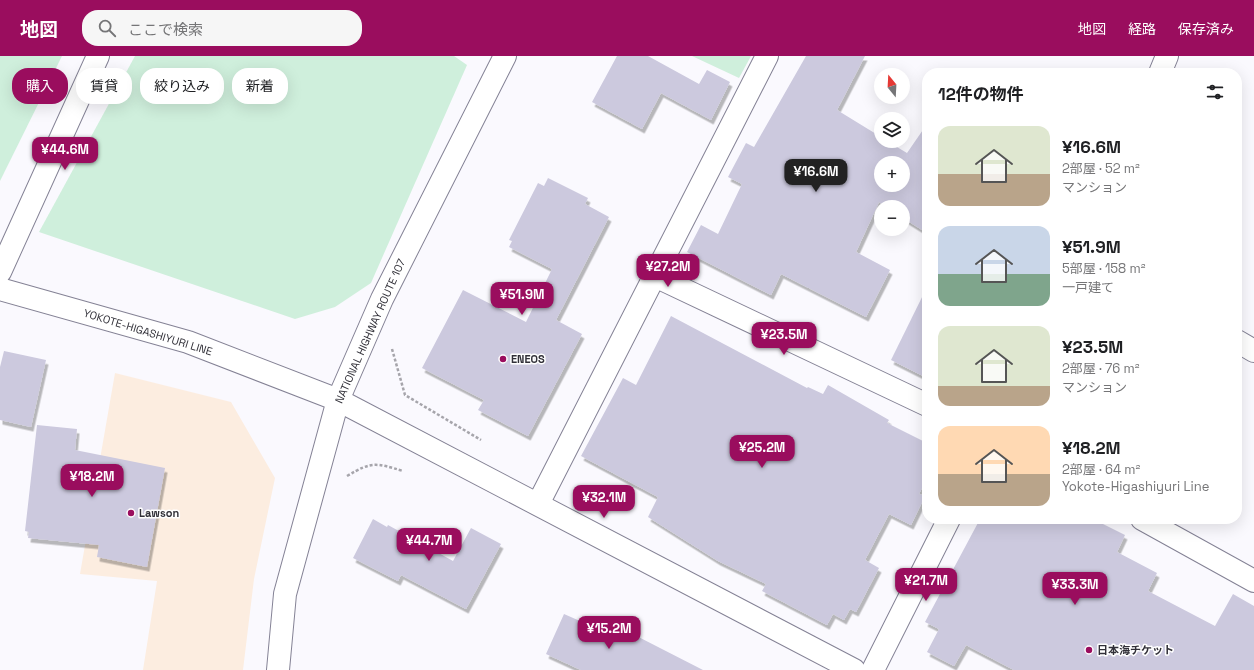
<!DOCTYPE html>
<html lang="ja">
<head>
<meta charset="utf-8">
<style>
  body { margin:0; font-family:"Space Grotesk","Noto Sans JP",sans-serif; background:#f6f6f6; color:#202124; height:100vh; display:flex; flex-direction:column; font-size:15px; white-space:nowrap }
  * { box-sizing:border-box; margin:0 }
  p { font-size:13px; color:#757577 }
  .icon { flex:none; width:22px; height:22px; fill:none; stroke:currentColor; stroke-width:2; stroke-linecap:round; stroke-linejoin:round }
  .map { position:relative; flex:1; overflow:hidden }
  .side { position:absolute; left:922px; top:12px; width:320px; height:456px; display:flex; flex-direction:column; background:#fff; border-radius:16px; box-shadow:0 4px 16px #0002 }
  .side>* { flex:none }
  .hud { position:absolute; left:12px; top:12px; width:380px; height:36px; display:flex; gap:8px }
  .needle { width:26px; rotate:342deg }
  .buttons { position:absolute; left:874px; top:12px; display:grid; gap:8px }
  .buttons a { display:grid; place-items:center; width:36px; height:36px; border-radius:50%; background:#fff; box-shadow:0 4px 16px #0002; font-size:20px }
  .price { position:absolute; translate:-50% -34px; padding:0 9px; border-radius:8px; background:#9a0d5e; color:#fff; font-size:13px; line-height:26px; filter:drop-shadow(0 1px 2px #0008) }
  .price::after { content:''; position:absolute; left:50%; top:24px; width:12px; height:9px; margin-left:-6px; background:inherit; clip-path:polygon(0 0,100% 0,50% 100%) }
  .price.active { background:#222; color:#fff }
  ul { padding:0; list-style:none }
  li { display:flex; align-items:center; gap:12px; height:100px; padding:0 16px }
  li span { display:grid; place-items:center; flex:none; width:112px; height:80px; border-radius:12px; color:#555 }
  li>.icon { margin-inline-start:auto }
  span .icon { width:48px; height:48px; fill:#fffc; stroke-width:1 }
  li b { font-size:17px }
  h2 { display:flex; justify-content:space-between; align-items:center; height:48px; padding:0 16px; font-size:17px }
  .chip { padding:0 14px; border-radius:16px; background:#fff; box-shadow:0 4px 16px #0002; font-size:14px; line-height:36px }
  .chip.active { background:#9a0d5e; color:#fff }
  header { display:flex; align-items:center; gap:24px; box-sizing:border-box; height:56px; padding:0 20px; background:#9a0d5e; color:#fff }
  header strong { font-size:19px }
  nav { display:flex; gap:22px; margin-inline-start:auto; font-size:14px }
  .search { width:280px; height:36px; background:#f6f6f6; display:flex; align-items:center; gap:10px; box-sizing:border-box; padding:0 14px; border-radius:16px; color:#757577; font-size:15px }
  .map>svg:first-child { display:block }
  .commercial { fill:#fcede0 }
  .green { fill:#cfefdc }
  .building { fill:#ccc9de; fill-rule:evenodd; filter:url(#shadow) }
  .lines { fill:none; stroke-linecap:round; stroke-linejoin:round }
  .street-casing { stroke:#848295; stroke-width:24 }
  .secondary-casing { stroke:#848295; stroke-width:24 }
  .primary-casing { stroke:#848295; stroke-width:24 }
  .highway-casing { stroke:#848295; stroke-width:24 }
  .path { stroke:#a6a5ab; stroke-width:2.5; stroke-dasharray:3 2; stroke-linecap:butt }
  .street { stroke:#fff; stroke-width:22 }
  .secondary { stroke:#fff; stroke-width:22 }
  .primary { stroke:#fff; stroke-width:22 }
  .highway { stroke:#fff; stroke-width:22 }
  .poi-dot { fill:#9a0d5e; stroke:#fff; stroke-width:1.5 }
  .labels { text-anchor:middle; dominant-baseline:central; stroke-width:3; stroke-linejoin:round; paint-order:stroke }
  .street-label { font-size:11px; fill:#313038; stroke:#fff }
  .poi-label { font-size:11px; font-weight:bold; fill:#313038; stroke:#fff; text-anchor:start }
</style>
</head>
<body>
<header>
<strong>地図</strong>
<div class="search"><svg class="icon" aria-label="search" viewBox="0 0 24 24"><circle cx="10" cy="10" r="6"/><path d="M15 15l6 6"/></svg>ここで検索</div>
<nav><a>地図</a><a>経路</a><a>保存済み</a></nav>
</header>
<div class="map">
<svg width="1254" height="614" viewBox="0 0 1254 614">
  <defs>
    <filter id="shadow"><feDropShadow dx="2.5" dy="4.5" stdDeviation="0" flood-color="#0004"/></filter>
  </defs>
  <rect width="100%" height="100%" fill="#faf9fe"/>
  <polygon class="commercial" points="115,317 231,346 275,422 254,523 243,614 143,614 157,525 80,518"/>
  <g class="green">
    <polygon points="0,0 62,0 0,125"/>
    <polygon points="135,0 454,0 467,9 371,227 335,251 295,263 39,176"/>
    <polygon points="692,0 751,0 739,22"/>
  </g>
  <g class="building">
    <polygon points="617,0 648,0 699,28 707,14 730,26 711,64 661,37 642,73 592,46"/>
    <path d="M806 0H865L837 54 881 81V85H887L907 97 927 68V177L903 162V151H886L879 146 856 196 890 214 866 261 781 218 771 239 687 196 701 169 718 178 742 128 728 121 746 87 754 91ZM881 107H903V129H881Z"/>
    <polygon points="548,122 588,142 585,148 609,161 556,264 582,278 528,380 478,354 484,344 422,312 463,234 526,266 552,213 509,191 512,185 509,184 538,127 544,130"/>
    <polygon points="927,231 927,322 891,304"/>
    <polygon points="671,260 807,332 808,331 823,338 828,329 889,364 887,367 927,387 927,422 919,438 925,440 911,469 889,458 865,504 879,512 856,556 850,553 844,564 833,558 827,569 762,535 766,528 718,505 648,461 658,441 581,400 623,322 636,329"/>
    <polygon points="4,295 46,304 31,371 0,364 0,311"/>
    <polygon points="37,369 77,373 75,394 165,412 147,511 97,501 99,489 28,482 29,476 25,475"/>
    <polygon points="373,463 387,471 388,469 453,505 471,472 501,488 466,553 401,519 398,525 353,502"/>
    <polygon points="980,463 1093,463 1125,479 1117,496 1157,517 1148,535 1215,570 1233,538 1254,550 1254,614 1014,614 966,589 954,610 927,596 939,573 925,566"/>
    <polygon points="564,558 612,579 617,570 703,614 581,614 546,598"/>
  </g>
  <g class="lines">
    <defs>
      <g id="street">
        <polyline points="1160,17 1167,0"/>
        <polyline points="0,216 98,0"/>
        <polyline points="655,220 927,349"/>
        <polyline points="1237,285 1254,295"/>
        <polyline points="538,448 767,0"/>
        <polyline points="1142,463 1254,525"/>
        <polyline points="873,614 949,463"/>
      </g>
      <polyline id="secondary" points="338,344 854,614"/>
      <polyline id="primary" points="0,233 188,286 338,344"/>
      <polyline id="highway" points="278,614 285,538 338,344 382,243 505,0"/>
    </defs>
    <use href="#street" class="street-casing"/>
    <use href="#secondary" class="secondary-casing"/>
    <use href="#primary" class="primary-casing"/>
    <use href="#highway" class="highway-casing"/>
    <g class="path">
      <polyline points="392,293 405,339 481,384"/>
      <path d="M347 420C372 405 376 407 403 415"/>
      <polyline points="577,434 611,453"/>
    </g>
    <use href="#street" class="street"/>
    <use href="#secondary" class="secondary"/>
    <use href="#primary" class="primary"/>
    <use href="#highway" class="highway"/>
  </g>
  <g class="poi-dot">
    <circle cx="503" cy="303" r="4"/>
    <circle cx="131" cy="457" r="4"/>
    <circle cx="1089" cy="594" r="4"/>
  </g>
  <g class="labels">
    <g class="street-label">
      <text transform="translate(370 275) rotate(-66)">NATIONAL HIGHWAY ROUTE 107</text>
      <text transform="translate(148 276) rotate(17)">YOKOTE-HIGASHIYURI LINE</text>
    </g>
    <g class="poi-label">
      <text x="511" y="303">ENEOS</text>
      <text x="139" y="457">Lawson</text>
      <text x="1097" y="594">日本海チケット</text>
    </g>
  </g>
</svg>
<div class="buttons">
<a><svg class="needle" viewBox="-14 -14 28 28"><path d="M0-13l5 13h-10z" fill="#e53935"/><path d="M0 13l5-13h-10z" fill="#757577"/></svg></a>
<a><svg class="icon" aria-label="layers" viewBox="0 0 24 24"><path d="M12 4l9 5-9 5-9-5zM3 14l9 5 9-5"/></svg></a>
<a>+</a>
<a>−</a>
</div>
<b class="price" style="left:65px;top:115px">¥44.6M</b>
<b class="price active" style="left:816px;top:137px">¥16.6M</b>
<b class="price" style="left:668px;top:232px">¥27.2M</b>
<b class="price" style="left:522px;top:260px">¥51.9M</b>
<b class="price" style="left:784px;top:300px">¥23.5M</b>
<b class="price" style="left:762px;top:413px">¥25.2M</b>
<b class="price" style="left:92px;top:442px">¥18.2M</b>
<b class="price" style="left:604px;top:463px">¥32.1M</b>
<b class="price" style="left:429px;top:506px">¥44.7M</b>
<b class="price" style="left:926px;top:546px">¥21.7M</b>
<b class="price" style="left:1075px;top:550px">¥33.3M</b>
<b class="price" style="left:609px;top:594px">¥15.2M</b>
<div class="hud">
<a class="chip active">購入</a>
<a class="chip">賃貸</a>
<a class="chip">絞り込み</a>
<a class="chip">新着</a>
</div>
<section class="side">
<h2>12件の物件<svg class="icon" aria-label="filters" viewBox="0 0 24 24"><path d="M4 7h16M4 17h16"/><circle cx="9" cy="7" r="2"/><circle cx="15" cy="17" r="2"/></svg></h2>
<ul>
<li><span style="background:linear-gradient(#dfe7d0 60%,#b9a48a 0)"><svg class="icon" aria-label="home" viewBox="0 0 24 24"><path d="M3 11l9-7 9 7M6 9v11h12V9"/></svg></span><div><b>¥16.6M</b><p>2部屋 · 52 m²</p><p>マンション</p></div></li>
<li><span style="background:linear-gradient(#c9d6e8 60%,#7fa58c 0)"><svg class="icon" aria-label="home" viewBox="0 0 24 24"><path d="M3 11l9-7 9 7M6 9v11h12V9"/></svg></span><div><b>¥51.9M</b><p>5部屋 · 158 m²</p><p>一戸建て</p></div></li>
<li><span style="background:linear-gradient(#dfe7d0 75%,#b9a48a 0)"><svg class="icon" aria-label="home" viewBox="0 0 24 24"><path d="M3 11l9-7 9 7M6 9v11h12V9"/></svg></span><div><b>¥23.5M</b><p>2部屋 · 76 m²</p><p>マンション</p></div></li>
<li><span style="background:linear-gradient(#ffd9b3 60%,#b9a48a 0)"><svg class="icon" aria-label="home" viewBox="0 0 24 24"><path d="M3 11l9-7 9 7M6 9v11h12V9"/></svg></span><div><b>¥18.2M</b><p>2部屋 · 64 m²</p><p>Yokote-Higashiyuri Line</p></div></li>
</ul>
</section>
</div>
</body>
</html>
